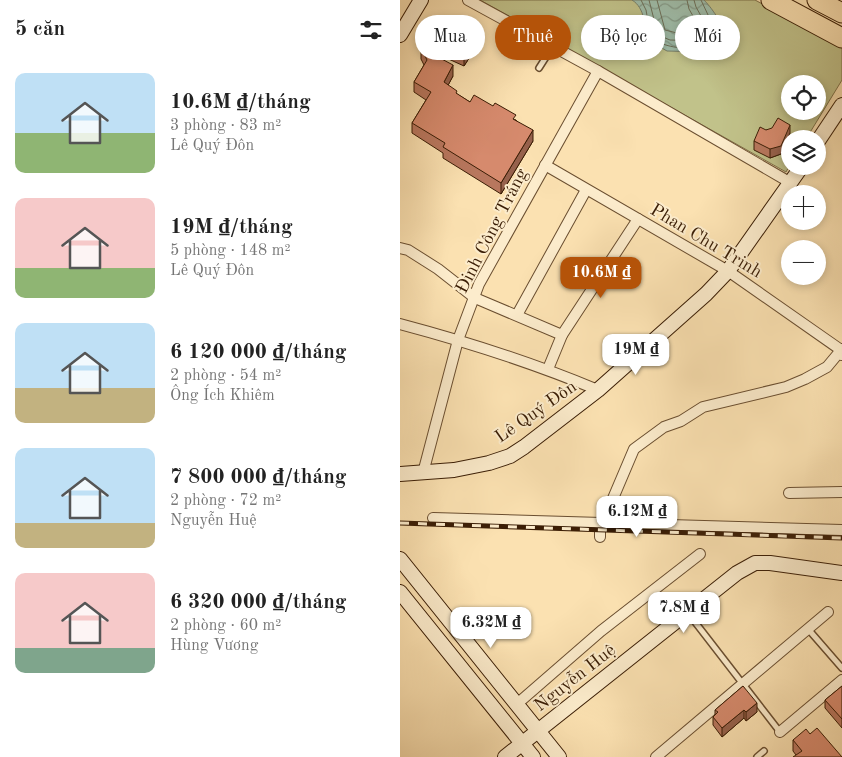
<!DOCTYPE html>
<html lang="vi">
<head>
<meta charset="utf-8">
<style>
  body { margin:0; font-family:"Old Standard TT",serif; background:#f2f2f2; color:#222; height:100vh; display:flex; flex-direction:column; font-size:19px; white-space:nowrap }
  * { box-sizing:border-box; margin:0 }
  p { font-size:16px; color:#767676 }
  .icon { flex:none; width:28px; height:28px; fill:none; stroke:currentColor; stroke-width:2; stroke-linecap:round; stroke-linejoin:round }
  .map { position:relative; flex:1; overflow:hidden }
  .details { display:flex; flex-direction:column; background:#fff; width:400px }
  .details>* { flex:none }
  .guide { position:absolute; left:15px; top:15px; width:351px; height:45px; display:flex; gap:10px }
  .controls { position:absolute; left:381px; top:75px; display:grid; gap:10px }
  .controls a { display:grid; place-items:center; width:45px; height:45px; border-radius:50%; background:#fff; box-shadow:0 2px 8px #0003; font-size:25px }
  .price { position:absolute; translate:-50% -42px; padding:0 11px; border-radius:10px; background:#fff; color:#222; font-size:16px; line-height:32px; filter:drop-shadow(0 1px 2px #0008) }
  .price::after { content:''; position:absolute; left:50%; top:30px; width:15px; height:11px; margin-left:-8px; background:inherit; clip-path:polygon(0 0,100% 0,50% 100%) }
  .price.selected { background:#b45309; color:#fff }
  ul { padding:0; list-style:none }
  li { display:flex; align-items:center; gap:15px; height:125px; padding:0 15px }
  li span { display:grid; place-items:center; flex:none; width:140px; height:100px; border-radius:10px; color:#555 }
  li>.icon { margin-inline-start:auto }
  span .icon { width:60px; height:60px; fill:#fffc; stroke-width:1 }
  li b { font-size:21px }
  h2 { display:flex; justify-content:space-between; align-items:center; height:60px; padding:0 15px; font-size:21px }
  .tag { padding:0 18px; border-radius:22px; background:#fff; box-shadow:0 2px 8px #0003; font-size:18px; line-height:45px }
  .tag.selected { background:#b45309; color:#fff }
  main { display:flex; flex:1; min-height:0 }
  .map>svg:first-child { display:block }
  .green { fill:#c1c28a; stroke:#7e7048; fill-rule:evenodd }
  .water { fill:url(#water-waves); stroke:#777e69 }
  .lines { fill:none; stroke-linecap:round; stroke-linejoin:round }
  .shore { stroke:#6c6e58; stroke-width:1 }
  .lane-casing { stroke:#6a4e30; stroke-width:8 }
  .street-casing { stroke:#6a4e30; stroke-width:12 }
  .secondary-casing { stroke:#3a1d05; stroke-width:16 }
  .highway-casing { stroke:#3a1d05; stroke-width:21 }
  .lane { stroke:#fceccc; stroke-width:5 }
  .street { stroke:#fceccc; stroke-width:10 }
  .secondary { stroke:#fceccc; stroke-width:14 }
  .highway { stroke:#fbe1b1; stroke-width:19 }
  .rail-casing { stroke:#3a1d05; stroke-width:5 }
  .rail { stroke:#fceccc; stroke-width:3; stroke-dasharray:9; stroke-linecap:butt }
  .wall { fill:#b8775e; stroke:#3a1d05 }
  .shaded-wall { fill:#96614c; stroke:#3a1d05 }
  .building { fill:#d68a6d; stroke:#3a1d05 }
  .labels { text-anchor:middle; dominant-baseline:central; stroke-width:4; stroke-linejoin:round; paint-order:stroke }
  .street-label { font-size:18px; fill:#3a1d05; stroke:#fceccc }
</style>
</head>
<body>
<main>
<section class="details">
<h2>5 căn<svg class="icon" aria-label="filters" viewBox="0 0 24 24"><path d="M4 7h16M4 17h16"/><circle cx="9" cy="7" r="2"/><circle cx="15" cy="17" r="2"/></svg></h2>
<ul>
<li><span style="background:linear-gradient(#bfe0f5 60%,#8fb573 0)"><svg class="icon" aria-label="home" viewBox="0 0 24 24"><path d="M3 11l9-7 9 7M6 9v11h12V9"/></svg></span><div><b>10.6M ₫/tháng</b><p>3 phòng · 83 m²</p><p>Lê Quý Đôn</p></div></li>
<li><span style="background:linear-gradient(#f6c9c9 70%,#8fb573 0)"><svg class="icon" aria-label="home" viewBox="0 0 24 24"><path d="M3 11l9-7 9 7M6 9v11h12V9"/></svg></span><div><b>19M ₫/tháng</b><p>5 phòng · 148 m²</p><p>Lê Quý Đôn</p></div></li>
<li><span style="background:linear-gradient(#bfe0f5 65%,#c2b280 0)"><svg class="icon" aria-label="home" viewBox="0 0 24 24"><path d="M3 11l9-7 9 7M6 9v11h12V9"/></svg></span><div><b>6 120 000 ₫/tháng</b><p>2 phòng · 54 m²</p><p>Ông Ích Khiêm</p></div></li>
<li><span style="background:linear-gradient(#bfe0f5 75%,#c2b280 0)"><svg class="icon" aria-label="home" viewBox="0 0 24 24"><path d="M3 11l9-7 9 7M6 9v11h12V9"/></svg></span><div><b>7 800 000 ₫/tháng</b><p>2 phòng · 72 m²</p><p>Nguyễn Huệ</p></div></li>
<li><span style="background:linear-gradient(#f6c9c9 75%,#7fa58c 0)"><svg class="icon" aria-label="home" viewBox="0 0 24 24"><path d="M3 11l9-7 9 7M6 9v11h12V9"/></svg></span><div><b>6 320 000 ₫/tháng</b><p>2 phòng · 60 m²</p><p>Hùng Vương</p></div></li>
</ul>
</section>
<div class="map">
<svg width="442" height="757" viewBox="0 0 442 757">
  <defs>
    <pattern id="water-waves" width="16" height="10" patternUnits="userSpaceOnUse" patternTransform="scale(1.25)"><rect width="16" height="10" fill="#9fbeab"/><path d="M0 5q4-4 8 0t8 0" fill="none" stroke="#839a89"/></pattern>
  </defs>
  <rect width="100%" height="100%" fill="#fbe1b1"/>
  <filter id="stains"><feTurbulence type="fractalNoise" baseFrequency=".004" numOctaves="4"/><feColorMatrix values="0 0 0 0 .2 0 0 0 0 .09 0 0 0 0 .02 0 0 0 .5 -.17"/></filter>
  <radialGradient id="worn" r=".72"><stop offset=".6" stop-color="#630" stop-opacity="0"/><stop offset="1" stop-color="#630" stop-opacity=".3"/></radialGradient>
  <path class="green" d="M80 0H355L442 47V80L406 139H390V165L386 172ZM390 84H418V111H390Z"/>
  <path class="water" d="M232 0H304C310 6 325 25 322 35 321 41 311 49 306 52L267 51 246 39C245 26 245 8 232 0Z"/>
  <g class="lines">
    <g class="shore">
      <path d="M241 0 246 10 251 38C268 49 285 49 304 47L317 34 301 0"/>
      <polyline points="249,0 258,35 270,40 301,41 310,32 296,7 294,0"/>
      <polyline points="257,0 265,30 281,34 299,34 301,30 289,9 287,0"/>
    </g>
    <defs>
      <g id="lane">
        <polyline points="139,68 153,46"/>
        <polyline points="288,613 380,732"/>
        <polyline points="408,629 442,668"/>
        <polyline points="357,757 364,751"/>
      </g>
      <g id="street">
        <polyline points="68,0 198,71 391,183"/>
        <polyline points="145,165 328,271 441,350 442,355"/>
        <polyline points="0,248 8,250 38,269 75,298 162,335"/>
        <polyline points="117,315 186,190"/>
        <path d="M0 324C68 342 133 363 198 390"/>
        <polyline points="148,369 162,335 238,219"/>
        <polyline points="23,473 58,340 79,284 198,71"/>
        <polyline points="389,493 442,492"/>
        <polyline points="33,518 442,530"/>
        <polyline points="200,537 200,529 234,449 264,427 281,421 303,407 386,387 405,379 427,367 442,349"/>
        <polyline points="117,704 201,631 300,554"/>
        <polyline points="380,732 442,680"/>
        <polyline points="256,757 428,612"/>
      </g>
      <g id="secondary">
        <polyline points="0,35 21,0"/>
        <polyline points="418,141 442,105"/>
        <polyline points="0,474 54,470 89,463 110,456 124,447 198,390 306,294 328,271 402,166"/>
        <polyline points="0,559 159,757"/>
        <polyline points="0,592 133,757"/>
        <polyline points="105,757 337,573 355,563 370,563 442,573"/>
      </g>
      <g id="highway">
        <polyline points="371,0 442,38"/>
        <polyline points="417,0 442,13"/>
      </g>
    </defs>
    <use href="#lane" class="lane-casing"/>
    <use href="#street" class="street-casing"/>
    <use href="#secondary" class="secondary-casing"/>
    <use href="#highway" class="highway-casing"/>
    <use href="#lane" class="lane"/>
    <use href="#street" class="street"/>
    <use href="#secondary" class="secondary"/>
    <use href="#highway" class="highway"/>
    <defs>
      <polyline id="rail" points="0,523 442,538"/>
    </defs>
    <use href="#rail" class="rail-casing"/>
    <use href="#rail" class="rail"/>
  </g>
  <g class="wall">
    <polygon points="33,43 73,52 64,66 33,52"/>
    <polygon points="21,48 53,76 48,85 57,94 70,102 116,120 133,141 101,194 43,158 43,153 12,133 12,123 26,100 14,92 14,82 24,65 21,59"/>
    <polygon points="366,130 390,133 381,154 370,158 354,150 354,141"/>
    <polygon points="343,686 357,712 346,721 344,718 322,737 313,725 313,717 315,715 315,710"/>
    <polygon points="442,686 442,728 425,708 425,700"/>
    <polygon points="410,734 442,757 396,755 393,751 393,740"/>
  </g>
  <g class="shaded-wall">
    <polygon points="73,43 73,52 64,66 64,58"/>
    <polygon points="53,65 53,76 44,93 44,82"/>
    <polygon points="390,125 390,133 381,154 370,158 370,149"/>
    <polygon points="133,130 133,141 101,194 101,183"/>
    <polygon points="357,703 357,712 346,721 346,712"/>
    <polygon points="344,710 344,718 322,737 322,728"/>
  </g>
  <g class="building">
    <polygon points="45,29 73,43 64,58 33,43 39,32"/>
    <polygon points="21,48 53,65 44,82 57,91 56,93 70,102 74,95 93,106 95,103 116,115 113,119 133,130 101,183 43,147 45,143 12,123 31,92 14,82 27,60"/>
    <polygon points="378,118 390,125 381,146 370,149 354,141 360,127 366,130 372,128"/>
    <polygon points="343,686 357,703 346,712 344,710 322,728 313,717 318,712 315,710"/>
    <polygon points="442,686 442,719 425,700"/>
    <polygon points="417,728 442,757 393,757 402,751 393,740 406,729 410,734"/>
  </g>
  <g class="labels">
    <g class="street-label">
      <text transform="translate(92 231) rotate(-63)">Đinh Công Tráng</text>
      <text transform="translate(306 241) rotate(31)">Phan Chu Trinh</text>
      <text transform="translate(136 412) rotate(-35)">Lê Quý Đôn</text>
      <text transform="translate(175 678) rotate(-38)">Nguyễn Huệ</text>
    </g>
  </g>
  <rect width="100%" height="100%" filter="url(#stains)"/>
  <rect width="100%" height="100%" fill="url(#worn)"/>
</svg>
<div class="controls">
<a><svg class="icon" aria-label="locate" viewBox="0 0 24 24"><circle cx="12" cy="12" r="6"/><path d="M12 2v4M12 18v4M2 12h4M18 12h4"/></svg></a>
<a><svg class="icon" aria-label="layers" viewBox="0 0 24 24"><path d="M12 4l9 5-9 5-9-5zM3 14l9 5 9-5"/></svg></a>
<a>+</a>
<a>−</a>
</div>
<b class="price selected" style="left:201px;top:299px">10.6M ₫</b>
<b class="price" style="left:236px;top:376px">19M ₫</b>
<b class="price" style="left:237px;top:538px">6.12M ₫</b>
<b class="price" style="left:284px;top:634px">7.8M ₫</b>
<b class="price" style="left:91px;top:649px">6.32M ₫</b>
<div class="guide">
<a class="tag">Mua</a>
<a class="tag selected">Thuê</a>
<a class="tag">Bộ lọc</a>
<a class="tag">Mới</a>
</div>
</div>
</main>
</body>
</html>
